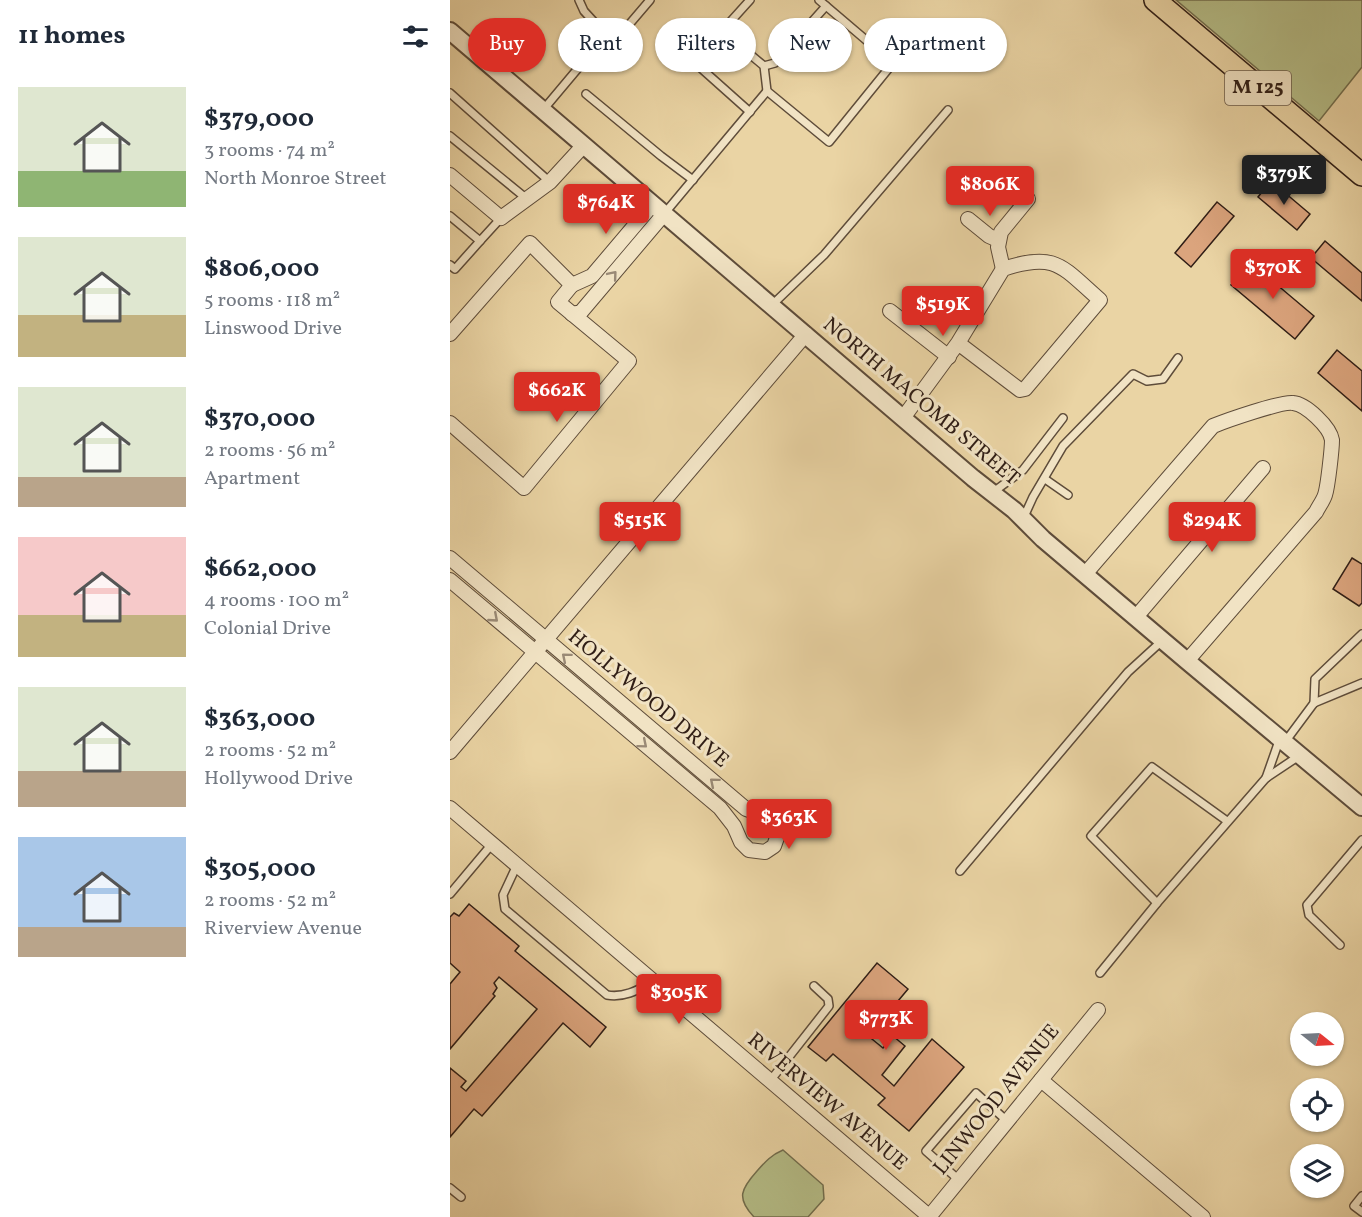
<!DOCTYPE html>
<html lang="en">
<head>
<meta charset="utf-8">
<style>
  body { margin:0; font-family:Vollkorn,serif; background:#f2f2f3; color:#1f2937; height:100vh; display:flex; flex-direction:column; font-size:22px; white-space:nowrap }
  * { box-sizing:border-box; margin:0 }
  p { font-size:20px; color:#747a83 }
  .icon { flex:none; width:33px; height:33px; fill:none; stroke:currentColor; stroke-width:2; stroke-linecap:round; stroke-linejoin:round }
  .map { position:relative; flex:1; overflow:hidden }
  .drawer { display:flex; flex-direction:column; background:#fff; width:450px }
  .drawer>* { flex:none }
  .banner { position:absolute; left:18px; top:18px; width:570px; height:54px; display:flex; gap:12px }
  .needle { width:39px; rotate:108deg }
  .fabs { position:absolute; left:840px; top:1012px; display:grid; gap:12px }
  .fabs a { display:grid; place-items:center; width:54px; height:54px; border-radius:50%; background:#fff; box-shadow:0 2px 4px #0004; font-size:30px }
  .price { position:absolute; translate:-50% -51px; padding:0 14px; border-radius:6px; background:#d93025; color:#fff; font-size:20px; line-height:39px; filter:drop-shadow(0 2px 3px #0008) }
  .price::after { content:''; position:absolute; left:50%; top:36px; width:18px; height:14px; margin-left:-9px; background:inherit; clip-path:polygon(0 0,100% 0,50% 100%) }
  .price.active { background:#222; color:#fff }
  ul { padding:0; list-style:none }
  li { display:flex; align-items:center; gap:18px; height:150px; padding:0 18px }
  li span { display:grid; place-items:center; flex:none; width:168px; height:120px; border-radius:0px; color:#555 }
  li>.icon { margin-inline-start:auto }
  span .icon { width:72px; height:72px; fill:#fffc; stroke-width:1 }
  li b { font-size:26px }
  h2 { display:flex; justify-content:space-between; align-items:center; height:72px; padding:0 18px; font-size:26px }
  .pill { padding:0 21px; border-radius:27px; background:#fff; box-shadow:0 2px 4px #0004; font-size:21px; line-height:54px }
  .pill.active { background:#d93025; color:#fff }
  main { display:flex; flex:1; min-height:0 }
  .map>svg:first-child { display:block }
  .green { fill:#b5bd87; stroke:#726e4e; stroke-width:1.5 }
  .building { fill:#dba47d; stroke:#301e16; stroke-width:1.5 }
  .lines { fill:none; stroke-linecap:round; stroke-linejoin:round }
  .service-casing { stroke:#5e4c3a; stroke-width:10 }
  .minor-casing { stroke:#5e4c3a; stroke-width:16 }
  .tertiary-casing { stroke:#5e4c3a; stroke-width:20 }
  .primary-casing { stroke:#301e16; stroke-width:24 }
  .service { stroke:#f1e3c4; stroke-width:7 }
  .minor { stroke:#f1e3c4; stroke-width:14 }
  .tertiary { stroke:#f1e3c4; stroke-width:16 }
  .primary { stroke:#ead4a4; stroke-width:21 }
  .oneway { stroke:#9a8a76 }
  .labels { text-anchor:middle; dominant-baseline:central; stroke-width:6; stroke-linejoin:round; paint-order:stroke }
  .shield { fill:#f1e3c4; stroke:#6a594a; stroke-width:1.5 }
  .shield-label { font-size:20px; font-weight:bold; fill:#301e16 }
  .street-label { font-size:21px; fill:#301e16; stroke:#f1e3c4 }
</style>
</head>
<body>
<main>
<section class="drawer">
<h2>11 homes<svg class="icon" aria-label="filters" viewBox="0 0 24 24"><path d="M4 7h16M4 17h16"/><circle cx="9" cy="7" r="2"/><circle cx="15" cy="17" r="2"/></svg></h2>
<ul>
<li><span style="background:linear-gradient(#dfe7d0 70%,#8fb573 0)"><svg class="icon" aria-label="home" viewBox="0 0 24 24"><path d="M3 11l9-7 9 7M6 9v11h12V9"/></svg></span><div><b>$379,000</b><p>3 rooms · 74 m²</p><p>North Monroe Street</p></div></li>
<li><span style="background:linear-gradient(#dfe7d0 65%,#c2b280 0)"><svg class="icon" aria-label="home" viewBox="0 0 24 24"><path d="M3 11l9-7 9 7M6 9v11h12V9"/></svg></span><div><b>$806,000</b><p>5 rooms · 118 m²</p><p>Linswood Drive</p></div></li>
<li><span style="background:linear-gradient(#dfe7d0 75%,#b9a48a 0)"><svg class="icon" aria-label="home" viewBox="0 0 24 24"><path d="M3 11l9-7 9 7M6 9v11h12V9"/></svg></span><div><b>$370,000</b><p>2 rooms · 56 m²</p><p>Apartment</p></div></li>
<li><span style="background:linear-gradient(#f6c9c9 65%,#c2b280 0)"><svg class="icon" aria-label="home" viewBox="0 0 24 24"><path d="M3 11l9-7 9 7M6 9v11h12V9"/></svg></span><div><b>$662,000</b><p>4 rooms · 100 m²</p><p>Colonial Drive</p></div></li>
<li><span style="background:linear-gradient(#dfe7d0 70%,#b9a48a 0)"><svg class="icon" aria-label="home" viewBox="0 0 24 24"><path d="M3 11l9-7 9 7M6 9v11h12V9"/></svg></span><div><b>$363,000</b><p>2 rooms · 52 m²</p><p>Hollywood Drive</p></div></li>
<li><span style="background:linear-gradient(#a9c7e8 75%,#b9a48a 0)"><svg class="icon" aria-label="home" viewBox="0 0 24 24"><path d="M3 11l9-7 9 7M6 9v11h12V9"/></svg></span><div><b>$305,000</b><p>2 rooms · 52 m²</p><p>Riverview Avenue</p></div></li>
</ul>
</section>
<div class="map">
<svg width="912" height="1217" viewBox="0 0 912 1217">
  <rect width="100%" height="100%" fill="#ead4a4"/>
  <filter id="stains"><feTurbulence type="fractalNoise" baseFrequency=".00333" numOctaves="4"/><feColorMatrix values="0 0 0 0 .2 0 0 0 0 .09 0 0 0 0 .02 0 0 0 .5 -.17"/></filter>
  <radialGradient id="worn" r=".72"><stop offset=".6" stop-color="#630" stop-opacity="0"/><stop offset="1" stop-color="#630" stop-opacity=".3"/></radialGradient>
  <g class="green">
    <polygon points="726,0 912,0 912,67 869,121"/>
    <path d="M333 1150 373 1185 374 1199 358 1217H304C286 1198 291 1189 307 1171 315 1162 321 1155 333 1150Z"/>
  </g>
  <g class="building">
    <polygon points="821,181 860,214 847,230 808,197"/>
    <polygon points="767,202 784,216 741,267 725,253"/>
    <polygon points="875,241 912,273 912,301 861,258"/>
    <polygon points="800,262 864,316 845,339 781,285"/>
    <polygon points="887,350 912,371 912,411 868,373"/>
    <polygon points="902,558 912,564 912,603 909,606 883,589"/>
    <polygon points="19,904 69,946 65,951 156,1027 140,1047 113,1023 32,1116 24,1109 0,1137 0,1068 16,1081 11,1087 16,1091 87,1009 49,977 44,983 47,988 43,994 45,996 0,1049 0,984 10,972 0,963 0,917 4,913 9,916"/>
    <polygon points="427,963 458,989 428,1025 416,1015 406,1026 433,1048 443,1036 455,1046 432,1075 444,1086 482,1039 514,1067 459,1131 428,1105 435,1098 383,1054 376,1061 358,1047"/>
  </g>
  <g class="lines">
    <defs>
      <g id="service">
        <polyline points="129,0 134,11 156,35"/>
        <polyline points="300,0 272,31 314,66 317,91 379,142 443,63 369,0"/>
        <polyline points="244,62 300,112"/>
        <polyline points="314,66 325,63 376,6"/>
        <polyline points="0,93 100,182"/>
        <polyline points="136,94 211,156 243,180"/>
        <polyline points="93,110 156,35 171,34 200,0"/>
        <polyline points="0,136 77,199"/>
        <polyline points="214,214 317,91"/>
        <polyline points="0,216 30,241 5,269 0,265"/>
        <polyline points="30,241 51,218"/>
        <polyline points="322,305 374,255 498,110"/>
        <polyline points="595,479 618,495"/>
        <polyline points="542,493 573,470 613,418"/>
        <polyline points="573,519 583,497 613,446 683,374 697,381 713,379 728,358"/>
        <polyline points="864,703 865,679 912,634"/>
        <polyline points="835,742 864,703 912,683"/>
        <polyline points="816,778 830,738"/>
        <polyline points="777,821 702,767 641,836 707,903 816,778 849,756"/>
        <path d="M67 865 53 895 55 909 157 995C174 998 188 990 203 982"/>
        <polyline points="510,871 678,672 713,640"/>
        <polyline points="0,894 42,844"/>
        <polyline points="890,945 859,915 857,905 912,840"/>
        <polyline points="650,973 707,903"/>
        <polyline points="320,1081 379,1006 378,999 364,986"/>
        <polyline points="509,1180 476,1151 526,1093 557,1121"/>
        <polyline points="0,1188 11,1197"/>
        <polyline points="912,1196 904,1206 912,1212"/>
      </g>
      <g id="minor">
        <polyline points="0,175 51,218 100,182 134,145"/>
        <polyline points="518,219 539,236 548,240"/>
        <polyline points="553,269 548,247 551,232 578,199"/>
        <polyline points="122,285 142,276 203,204"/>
        <polyline points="440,311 499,357"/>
        <polyline points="122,314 131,312 214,214"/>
        <polyline points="0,334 80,243 122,285 108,302 179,361 74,488 0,423"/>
        <path d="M453 418 508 343 553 269C606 251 612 267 650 300L575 389 570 390 508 343"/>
        <polyline points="0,558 296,809 324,819 329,832 324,846 315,852 299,850 291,842 284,826 270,808 0,580"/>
        <path d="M636 573 763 426C775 421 832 401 843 403 856 404 880 427 882 440 882 448 878 486 875 495 873 501 869 506 866 512L737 661"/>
        <polyline points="686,617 813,468"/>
        <polyline points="0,752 356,334"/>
        <polyline points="0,808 480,1217"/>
        <polyline points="591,1080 753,1217"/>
        <polyline points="479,1217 648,1010"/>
      </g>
      <polyline id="tertiary" points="0,31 523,478 564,510 593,539 737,661 912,807"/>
      <polyline id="primary" points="705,0 912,175"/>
    </defs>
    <use href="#service" class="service-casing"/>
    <use href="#minor" class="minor-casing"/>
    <use href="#tertiary" class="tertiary-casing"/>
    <use href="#primary" class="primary-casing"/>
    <use href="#service" class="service"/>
    <use href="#minor" class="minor"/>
    <use href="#tertiary" class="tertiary"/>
    <use href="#primary" class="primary"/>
  </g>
  <defs><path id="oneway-chevron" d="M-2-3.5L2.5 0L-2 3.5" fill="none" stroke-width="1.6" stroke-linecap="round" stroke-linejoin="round" transform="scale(1.5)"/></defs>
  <g class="oneway">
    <use href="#oneway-chevron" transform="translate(163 275) rotate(-50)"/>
    <use href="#oneway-chevron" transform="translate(44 618) rotate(41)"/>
    <use href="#oneway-chevron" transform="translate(116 657) rotate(-140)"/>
    <use href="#oneway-chevron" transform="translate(193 744) rotate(40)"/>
    <use href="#oneway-chevron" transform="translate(264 782) rotate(-140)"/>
  </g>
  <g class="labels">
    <rect class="shield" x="775" y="71" width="66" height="34" rx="4.5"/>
    <g class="shield-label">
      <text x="808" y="88">M 125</text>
    </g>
    <g class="street-label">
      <text transform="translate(471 402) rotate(40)">NORTH MACOMB STREET</text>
      <text transform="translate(198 699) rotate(40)">HOLLYWOOD DRIVE</text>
      <text transform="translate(547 1100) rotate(-51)">LINWOOD AVENUE</text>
      <text transform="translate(377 1102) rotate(40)">RIVERVIEW AVENUE</text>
    </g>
  </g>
  <rect width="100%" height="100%" filter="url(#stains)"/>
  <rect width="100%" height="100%" fill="url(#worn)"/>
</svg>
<div class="fabs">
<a><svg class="needle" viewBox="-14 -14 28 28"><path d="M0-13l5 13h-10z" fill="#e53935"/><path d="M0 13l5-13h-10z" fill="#747a83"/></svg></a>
<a><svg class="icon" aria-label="locate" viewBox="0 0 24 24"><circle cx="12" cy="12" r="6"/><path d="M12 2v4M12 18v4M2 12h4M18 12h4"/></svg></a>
<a><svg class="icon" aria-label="layers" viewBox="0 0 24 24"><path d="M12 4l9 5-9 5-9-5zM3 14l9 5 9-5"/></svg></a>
</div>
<b class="price active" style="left:834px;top:206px">$379K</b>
<b class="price" style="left:540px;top:217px">$806K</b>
<b class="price" style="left:156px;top:235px">$764K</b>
<b class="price" style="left:823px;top:300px">$370K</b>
<b class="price" style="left:493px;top:337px">$519K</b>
<b class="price" style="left:107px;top:423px">$662K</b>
<b class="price" style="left:190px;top:553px">$515K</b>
<b class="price" style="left:762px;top:553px">$294K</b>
<b class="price" style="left:339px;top:850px">$363K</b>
<b class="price" style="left:229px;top:1025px">$305K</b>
<b class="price" style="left:436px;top:1051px">$773K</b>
<div class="banner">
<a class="pill active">Buy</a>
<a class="pill">Rent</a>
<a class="pill">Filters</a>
<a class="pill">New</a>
<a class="pill">Apartment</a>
</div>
</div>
</main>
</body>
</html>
